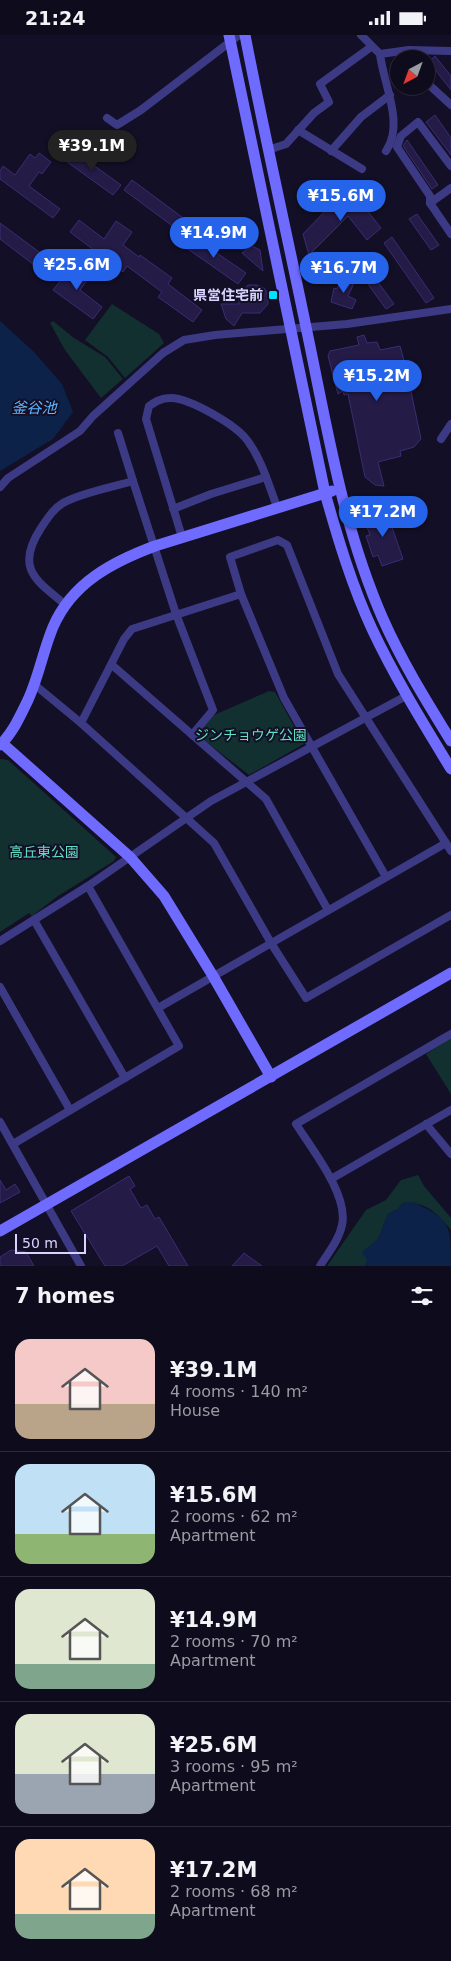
<!DOCTYPE html>
<html lang="en">
<head>
<meta charset="utf-8">
<style>
  body { margin:0; font-family:"DejaVu Sans","Noto Sans JP",sans-serif; background:#171425; color:#f1f3f6; height:100vh; display:flex; flex-direction:column; font-size:19px; white-space:nowrap }
  * { box-sizing:border-box; margin:0 }
  p { font-size:16px; color:#9b9ba3 }
  .icon { flex:none; width:28px; height:28px; fill:none; stroke:currentColor; stroke-width:2; stroke-linecap:round; stroke-linejoin:round }
  .map { position:relative; height:1231px; overflow:hidden }
  .side { display:flex; flex-direction:column; background:#0e0b1c; flex:1 }
  .side>* { flex:none }
  .needle { width:32px; rotate:221deg }
  .controls { position:absolute; left:390px; top:15px; display:grid; gap:10px }
  .controls a { display:grid; place-items:center; width:45px; height:45px; border-radius:50%; background:#0e0b1c; box-shadow:0 1px 4px #0004,0 0 0 1px #2e2b3b; font-size:25px }
  .scale { position:absolute; left:15px; bottom:12px; width:71px; box-sizing:border-box; padding-left:5px; border:2px solid #d9d4ff; border-top:0; font-size:14px; line-height:18px; white-space:nowrap; color:#d9d4ff; -webkit-text-stroke:4px #130f26; paint-order:stroke }
  .price { position:absolute; translate:-50% -42px; padding:0 11px; border-radius:18px; background:#2563eb; color:#fff; font-size:16px; line-height:32px; filter:drop-shadow(0 1px 2px #0008) }
  .price::after { content:''; position:absolute; left:50%; top:30px; width:15px; height:11px; margin-left:-8px; background:inherit; clip-path:polygon(0 0,100% 0,50% 100%) }
  .price.on { background:#222; color:#fff }
  ul { padding:0; list-style:none }
  li { display:flex; align-items:center; gap:15px; height:125px; padding:0 15px }
  li+li { border-top:1px solid #2e2b3b }
  li span { display:grid; place-items:center; flex:none; width:140px; height:100px; border-radius:15px; color:#555 }
  li>.icon { margin-inline-start:auto }
  span .icon { width:60px; height:60px; fill:#fffc; stroke-width:1 }
  li b { font-size:21px }
  h2 { display:flex; justify-content:space-between; align-items:center; height:60px; padding:0 15px; font-size:21px }
  .status { display:flex; justify-content:space-between; align-items:center; height:35px; padding:0 25px; background:#0e0b1c; direction:ltr }
  .status svg { height:14px; fill:currentColor }
  .map>svg:first-child { display:block }
  .green { fill:#12302f }
  .water { fill:#0c2248 }
  .building { fill:#241b47; stroke:#3b2d73 }
  .lines { fill:none; stroke-linecap:round; stroke-linejoin:round }
  .street { stroke:#3d3a85; stroke-width:8 }
  .secondary { stroke:#6f6bff; stroke-width:11 }
  .poi-dot { fill:#00e5ff; stroke:#130f26; stroke-width:2 }
  .labels { text-anchor:middle; dominant-baseline:central; stroke-width:4; stroke-linejoin:round; paint-order:stroke }
  .poi-label { font-size:14px; font-weight:bold; fill:#d9d4ff; stroke:#130f26; text-anchor:end }
  .park-label { font-size:14px; fill:#5fe0c0; stroke:#130f26 }
  .water-label { font-size:15px; font-style:italic; fill:#62b6ff; stroke:#130f26 }
</style>
</head>
<body>
<div class="status"><b>21:24</b><svg viewBox="0 0 49 12"><path d="M0 12V9h3v3zM5 12V6h3v6zM10 12V3h3v9zM15 12V0h3v12zM26 1h20v11H26zM47 4h2v5h-2z"/></svg></div>
<div class="map">
<svg width="451" height="1231" viewBox="0 0 451 1231">
  <rect width="100%" height="100%" fill="#130f26"/>
  <g class="green">
    <polygon points="112,269 159,299 164,308 125,343 108,322 85,305"/>
    <polygon points="53,286 74,303 105,322 123,344 101,363 65,315 50,288"/>
    <polygon points="269,656 275,657 304,709 249,740 200,702 198,697 214,680"/>
    <polygon points="0,724 8,725 116,822 114,826 58,861 32,881 29,878 0,897"/>
    <polygon points="451,1003 451,1059 426,1019"/>
    <path d="M418 1140 424 1151 451 1183V1195C438 1179 426 1166 403 1168L398 1174 388 1179 378 1204 363 1217 368 1225 365 1231H327L366 1175 386 1165 401 1145Z"/>
  </g>
  <g class="water">
    <polygon points="0,286 34,317 62,349 73,377 53,404 0,436"/>
    <path d="M413 1167C451 1185 451 1189 451 1231H365L367 1225 362 1217 378 1204 388 1179 398 1174 403 1168Z"/>
  </g>
  <g class="building">
    <polygon points="435,21 451,41 451,55 429,27"/>
    <polygon points="435,80 451,103 451,120 426,87"/>
    <polygon points="407,105 438,150 432,154 403,111"/>
    <polygon points="71,114 121,150 113,160 63,124"/>
    <polygon points="39,118 51,127 42,139 39,137 29,151 60,174 53,183 0,144 0,136 3,131 15,140 30,119 35,123"/>
    <polygon points="132,145 190,188 182,198 124,155"/>
    <polygon points="353,158 381,193 367,205 348,181 309,220 303,199 330,171 333,175"/>
    <polygon points="417,179 439,210 431,215 409,184"/>
    <polygon points="79,185 104,204 116,186 132,197 123,210 139,222 140,220 172,243 168,249 202,275 193,287 158,262 162,257 127,231 123,237 70,197"/>
    <polygon points="0,188 54,228 46,239 0,204"/>
    <polygon points="189,199 246,238 238,249 182,210"/>
    <polygon points="392,202 434,263 426,268 384,208"/>
    <polygon points="252,211 260,215 263,236 242,218"/>
    <polygon points="75,228 91,239 80,255 102,272 93,284 53,255"/>
    <polygon points="372,239 394,269 386,274 365,245"/>
    <polygon points="342,243 354,248 348,261 356,265 352,274 331,267 334,253 337,254"/>
    <polygon points="248,250 257,250 265,254 267,258 268,269 260,278 242,278 234,291 226,284 221,269 239,269 239,260"/>
    <polygon points="364,300 367,308 377,307 380,315 400,311 405,329 411,329 415,345 409,347 421,404 414,412 400,416 401,421 378,427 384,451 375,450 365,442 348,359 344,360 343,356 338,359 328,321 330,316 359,310 357,302"/>
    <polygon points="385,472 403,524 382,531 378,520 373,522 366,501 370,500 366,489 373,487 370,477"/>
    <polygon points="129,1141 135,1151 130,1154 141,1173 147,1170 155,1184 159,1182 188,1231 169,1231 157,1211 122,1231 105,1231 71,1176"/>
    <polygon points="0,1145 6,1155 15,1149 20,1157 0,1168"/>
    <polygon points="11,1215 26,1217 34,1231 0,1231 0,1222"/>
    <polygon points="244,1218 262,1231 232,1231"/>
  </g>
  <g class="lines">
    <g class="street">
      <polyline points="361,0 380,19 409,15 451,16"/>
      <path d="M380 19C383 48 405 89 386 116"/>
      <polyline points="426,47 451,70"/>
      <polyline points="107,83 117,90 141,75 239,0"/>
      <polyline points="298,95 362,134"/>
      <polyline points="268,115 286,109 314,78 329,67 320,49 371,12"/>
      <polyline points="331,116 361,82 390,60"/>
      <polyline points="451,153 430,168 451,199"/>
      <polyline points="430,168 430,161 397,112 401,101 418,87 451,131"/>
      <polyline points="118,398 133,446"/>
      <polyline points="441,404 451,389"/>
      <polyline points="0,452 8,443 80,396 93,381 163,318 184,305 215,300 347,289 451,274"/>
      <polyline points="173,474 211,459 266,442"/>
      <path d="M182 502 146 384 149 371C155 367 161 363 170 363 188 362 236 390 247 405 262 425 268 448 277 472"/>
      <polyline points="241,559 230,522 278,505 287,510 338,639 451,816"/>
      <path d="M66 570C35 545 15 533 41 493 47 484 53 474 63 468 80 458 113 452 133 446L176 579 213 675 192 700"/>
      <polyline points="112,630 266,764 328,875"/>
      <polyline points="35,650 81,688 214,808 271,908 306,963 451,880"/>
      <polyline points="81,688 124,604 132,594 241,559 284,663 386,842"/>
      <polyline points="34,885 125,1043"/>
      <polyline points="0,906 88,851 211,766 406,661"/>
      <polyline points="0,952 70,1075"/>
      <polyline points="158,973 446,808"/>
      <polyline points="0,1087 81,1231"/>
      <polyline points="426,1089 451,1119"/>
      <polyline points="13,1109 179,1011 88,851"/>
      <polyline points="331,1144 451,1075"/>
      <path d="M320 1231C328 1218 339 1205 342 1190 349 1160 311 1113 296 1089L451 999"/>
    </g>
    <g class="secondary">
      <path d="M229 0 325 458C338 504 352 551 372 594 395 643 423 688 451 734"/>
      <path d="M245 0C264 98 286 195 306 292 327 391 342 491 383 584 402 627 427 667 451 706"/>
      <polyline points="2,708 130,822 164,861 213,941 271,1042"/>
      <path d="M0 710C13 698 20 681 28 665 39 641 43 616 53 592 72 548 112 527 155 511L332 456"/>
      <polyline points="0,1196 451,938"/>
    </g>
  </g>
  <rect class="poi-dot" x="268" y="255" width="10" height="10" rx="2.5"/>
  <g class="labels">
    <g class="poi-label">
      <text x="263" y="260">県営住宅前</text>
    </g>
    <g class="park-label">
      <text x="251" y="700">ジンチョウゲ公園</text>
      <text x="44" y="817">高丘東公園</text>
    </g>
    <g class="water-label">
      <text x="34" y="373">釜谷池</text>
    </g>
  </g>
</svg>
<div class="controls">
<a><svg class="needle" viewBox="-14 -14 28 28"><path d="M0-13l5 13h-10z" fill="#e53935"/><path d="M0 13l5-13h-10z" fill="#9b9ba3"/></svg></a>
</div>
<div class="scale">50 m</div>
<b class="price on" style="left:92px;top:137px">¥39.1M</b>
<b class="price" style="left:341px;top:187px">¥15.6M</b>
<b class="price" style="left:214px;top:224px">¥14.9M</b>
<b class="price" style="left:77px;top:256px">¥25.6M</b>
<b class="price" style="left:344px;top:259px">¥16.7M</b>
<b class="price" style="left:377px;top:367px">¥15.2M</b>
<b class="price" style="left:383px;top:503px">¥17.2M</b>
</div>
<section class="side">
<h2>7 homes<svg class="icon" aria-label="filters" viewBox="0 0 24 24"><path d="M4 7h16M4 17h16"/><circle cx="9" cy="7" r="2"/><circle cx="15" cy="17" r="2"/></svg></h2>
<ul>
<li><span style="background:linear-gradient(#f6c9c9 65%,#b9a48a 0)"><svg class="icon" aria-label="home" viewBox="0 0 24 24"><path d="M3 11l9-7 9 7M6 9v11h12V9"/></svg></span><div><b>¥39.1M</b><p>4 rooms · 140 m²</p><p>House</p></div></li>
<li><span style="background:linear-gradient(#bfe0f5 70%,#8fb573 0)"><svg class="icon" aria-label="home" viewBox="0 0 24 24"><path d="M3 11l9-7 9 7M6 9v11h12V9"/></svg></span><div><b>¥15.6M</b><p>2 rooms · 62 m²</p><p>Apartment</p></div></li>
<li><span style="background:linear-gradient(#dfe7d0 75%,#7fa58c 0)"><svg class="icon" aria-label="home" viewBox="0 0 24 24"><path d="M3 11l9-7 9 7M6 9v11h12V9"/></svg></span><div><b>¥14.9M</b><p>2 rooms · 70 m²</p><p>Apartment</p></div></li>
<li><span style="background:linear-gradient(#dfe7d0 60%,#9aa5b1 0)"><svg class="icon" aria-label="home" viewBox="0 0 24 24"><path d="M3 11l9-7 9 7M6 9v11h12V9"/></svg></span><div><b>¥25.6M</b><p>3 rooms · 95 m²</p><p>Apartment</p></div></li>
<li><span style="background:linear-gradient(#ffd9b3 75%,#7fa58c 0)"><svg class="icon" aria-label="home" viewBox="0 0 24 24"><path d="M3 11l9-7 9 7M6 9v11h12V9"/></svg></span><div><b>¥17.2M</b><p>2 rooms · 68 m²</p><p>Apartment</p></div></li>
</ul>
</section>
</body>
</html>
